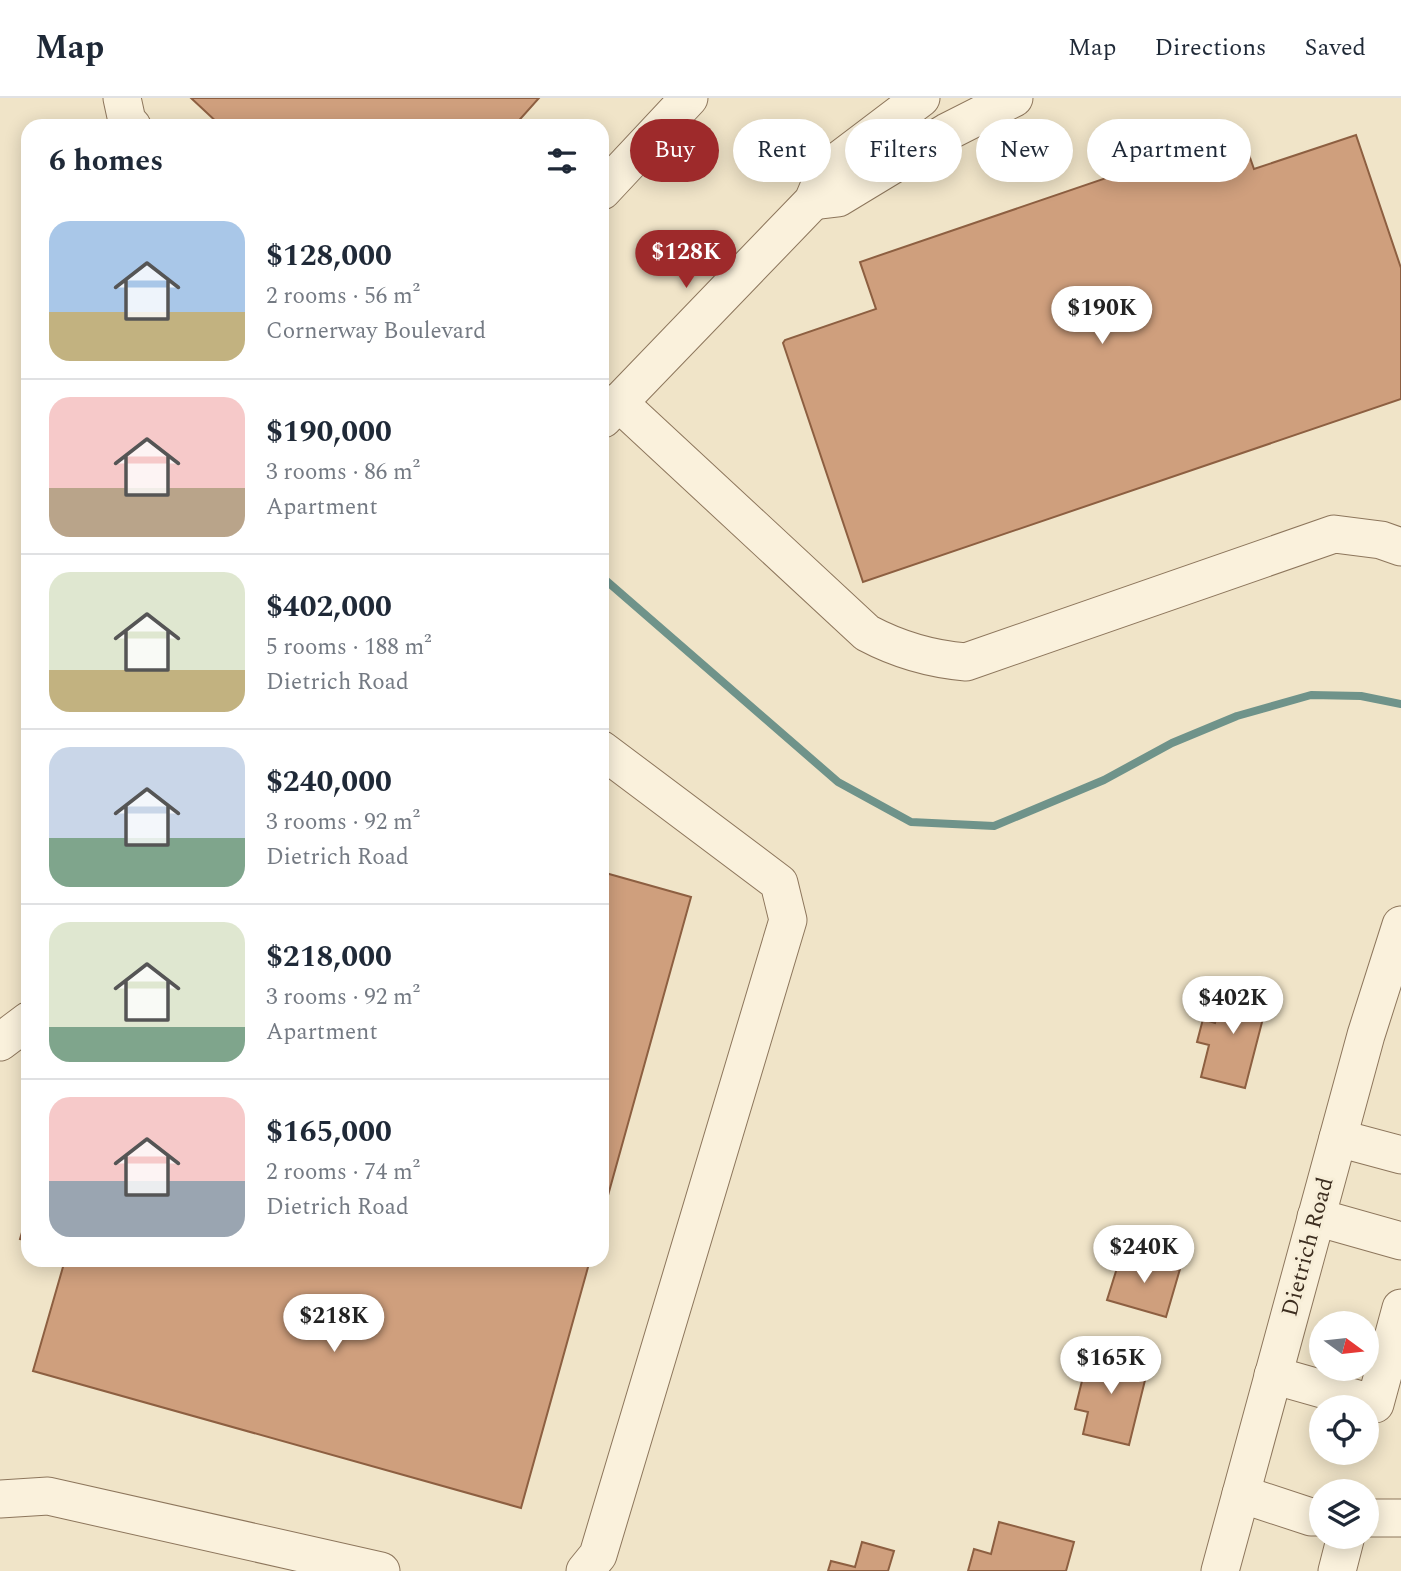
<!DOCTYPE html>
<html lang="en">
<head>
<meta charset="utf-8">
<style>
  body { margin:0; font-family:Spectral,serif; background:#f2f2f3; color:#1f2937; height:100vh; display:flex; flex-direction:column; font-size:26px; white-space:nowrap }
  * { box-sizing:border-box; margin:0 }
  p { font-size:23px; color:#747a83 }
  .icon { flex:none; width:38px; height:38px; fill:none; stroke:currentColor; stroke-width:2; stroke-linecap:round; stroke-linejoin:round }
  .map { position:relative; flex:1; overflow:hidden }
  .sheet { position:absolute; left:21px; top:21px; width:588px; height:1148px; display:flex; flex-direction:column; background:#fff; border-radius:21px; box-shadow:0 4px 18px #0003 }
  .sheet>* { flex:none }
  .banner { position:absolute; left:630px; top:21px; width:665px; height:63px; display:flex; gap:14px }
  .needle { width:46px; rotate:105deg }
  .fabs { position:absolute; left:1309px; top:1213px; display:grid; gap:14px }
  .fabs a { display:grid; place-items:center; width:70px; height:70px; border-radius:50%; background:#fff; box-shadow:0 4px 18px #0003; font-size:35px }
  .price { position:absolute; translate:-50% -60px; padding:0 16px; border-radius:24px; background:#fff; color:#222; font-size:23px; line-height:46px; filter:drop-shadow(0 2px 4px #0008) }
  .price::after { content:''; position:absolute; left:50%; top:42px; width:21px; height:16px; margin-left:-10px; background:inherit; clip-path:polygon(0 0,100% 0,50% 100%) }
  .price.selected { background:#9e2a2b; color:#fff }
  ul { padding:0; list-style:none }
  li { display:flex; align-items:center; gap:21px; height:175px; padding:0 28px }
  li+li { border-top:2px solid #e0e1e3 }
  li span { display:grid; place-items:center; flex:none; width:196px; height:140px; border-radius:21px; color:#555 }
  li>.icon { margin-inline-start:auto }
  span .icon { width:84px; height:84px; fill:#fffc; stroke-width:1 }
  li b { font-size:30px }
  h2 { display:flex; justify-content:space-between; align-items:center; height:84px; padding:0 28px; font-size:30px }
  .pill { padding:0 24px; border-radius:32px; background:#fff; box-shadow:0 4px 18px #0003; font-size:24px; line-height:63px }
  .pill.selected { background:#9e2a2b; color:#fff }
  header { display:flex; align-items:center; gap:42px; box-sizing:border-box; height:98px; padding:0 35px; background:#fff; border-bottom:2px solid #e0e1e3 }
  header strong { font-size:33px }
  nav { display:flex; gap:38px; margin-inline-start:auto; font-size:24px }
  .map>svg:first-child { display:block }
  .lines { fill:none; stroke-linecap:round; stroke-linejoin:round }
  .stream { stroke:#6f938a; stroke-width:8 }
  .building { fill:#cf9f7d; stroke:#8d5f41; stroke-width:2 }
  .minor-casing { stroke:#8d765c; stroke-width:39 }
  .minor { stroke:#faf1dc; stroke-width:37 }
  .labels { text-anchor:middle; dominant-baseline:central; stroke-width:6; stroke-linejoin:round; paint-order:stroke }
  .street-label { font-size:23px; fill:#3d2e20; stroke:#f7eed8 }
</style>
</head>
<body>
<header>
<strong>Map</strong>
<nav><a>Map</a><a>Directions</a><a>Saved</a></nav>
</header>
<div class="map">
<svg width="1401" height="1473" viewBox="0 0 1401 1473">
  <rect width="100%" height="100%" fill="#f0e4c8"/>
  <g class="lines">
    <polyline class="stream" points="602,479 838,684 911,724 994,728 1104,682 1172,645 1237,618 1311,597 1361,598 1401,606"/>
  </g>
  <g class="building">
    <polygon points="191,0 539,0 514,28 221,28"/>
    <polygon points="1241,34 1254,71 1356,37 1401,170 1401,301 863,484 783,245 785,242 876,211 860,164"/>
    <polygon points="602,774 691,799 602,1119"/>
    <polygon points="1225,886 1269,897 1245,990 1201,979 1209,947 1197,944 1203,921 1215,925"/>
    <polygon points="28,1114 28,1143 20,1141"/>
    <polygon points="1122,1154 1180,1171 1166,1219 1107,1202"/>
    <polygon points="65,1162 590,1162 521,1410 33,1273"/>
    <polygon points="1090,1251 1149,1266 1129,1347 1083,1336 1088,1314 1075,1311"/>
    <polygon points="999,1424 1074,1444 1066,1473 968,1473 974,1451 991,1456"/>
    <polygon points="862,1444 894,1453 888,1473 828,1473 831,1463 855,1469"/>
  </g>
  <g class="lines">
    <defs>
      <g id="minor">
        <polyline points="122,0 127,23 132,28"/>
        <polyline points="602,93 689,0"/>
        <polyline points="813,103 838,100 947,34 1014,0"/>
        <path d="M618 304 867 535C899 552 930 561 966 564L1334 436 1381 442 1401 449"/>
        <polyline points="603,321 813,103 826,72 921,0"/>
        <polyline points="0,944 28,923"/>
        <polyline points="1338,1040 1401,1057"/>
        <polyline points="1316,1119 1401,1143"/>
        <polyline points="1273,1277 1375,1306 1401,1210"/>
        <polyline points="1241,1396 1311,1419 1321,1419"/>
        <polyline points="0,1401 48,1398 381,1473"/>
        <polyline points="1367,1420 1401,1420"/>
        <polyline points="585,1473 598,1457 788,822 779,785 602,652"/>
        <polyline points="1220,1473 1366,937 1401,827"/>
        <polyline points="1337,1473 1346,1438"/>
      </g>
    </defs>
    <use href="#minor" class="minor-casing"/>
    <use href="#minor" class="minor"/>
  </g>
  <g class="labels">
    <g class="street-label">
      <text transform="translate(1308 1149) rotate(-75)">Dietrich Road</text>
    </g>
  </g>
</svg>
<div class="fabs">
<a><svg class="needle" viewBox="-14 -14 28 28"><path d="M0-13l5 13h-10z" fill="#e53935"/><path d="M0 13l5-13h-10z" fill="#747a83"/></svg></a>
<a><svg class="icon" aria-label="locate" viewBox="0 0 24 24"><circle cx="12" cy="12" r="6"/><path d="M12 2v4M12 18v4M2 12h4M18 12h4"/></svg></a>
<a><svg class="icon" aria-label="layers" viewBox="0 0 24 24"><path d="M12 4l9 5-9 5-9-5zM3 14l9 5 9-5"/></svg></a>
</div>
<b class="price selected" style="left:686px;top:192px">$128K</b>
<b class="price" style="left:1102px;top:248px">$190K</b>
<b class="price" style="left:1233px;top:938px">$402K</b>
<b class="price" style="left:1144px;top:1187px">$240K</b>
<b class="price" style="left:334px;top:1256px">$218K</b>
<b class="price" style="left:1111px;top:1298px">$165K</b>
<div class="banner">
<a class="pill selected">Buy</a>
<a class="pill">Rent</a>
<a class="pill">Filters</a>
<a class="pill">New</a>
<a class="pill">Apartment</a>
</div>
<section class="sheet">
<h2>6 homes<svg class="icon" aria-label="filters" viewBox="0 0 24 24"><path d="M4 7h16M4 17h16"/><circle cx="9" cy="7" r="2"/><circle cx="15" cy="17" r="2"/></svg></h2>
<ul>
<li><span style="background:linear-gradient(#a9c7e8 65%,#c2b280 0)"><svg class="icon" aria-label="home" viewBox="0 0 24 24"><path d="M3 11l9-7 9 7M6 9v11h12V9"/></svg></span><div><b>$128,000</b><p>2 rooms · 56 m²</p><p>Cornerway Boulevard</p></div></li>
<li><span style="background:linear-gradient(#f6c9c9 65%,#b9a48a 0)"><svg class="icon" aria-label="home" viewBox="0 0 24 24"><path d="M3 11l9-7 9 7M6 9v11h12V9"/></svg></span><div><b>$190,000</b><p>3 rooms · 86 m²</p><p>Apartment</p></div></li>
<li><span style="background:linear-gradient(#dfe7d0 70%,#c2b280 0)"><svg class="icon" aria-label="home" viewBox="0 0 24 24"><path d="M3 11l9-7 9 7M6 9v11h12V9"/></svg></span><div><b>$402,000</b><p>5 rooms · 188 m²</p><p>Dietrich Road</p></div></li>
<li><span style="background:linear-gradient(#c9d6e8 65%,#7fa58c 0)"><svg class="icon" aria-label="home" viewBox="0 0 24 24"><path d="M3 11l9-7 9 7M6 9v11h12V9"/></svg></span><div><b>$240,000</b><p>3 rooms · 92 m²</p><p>Dietrich Road</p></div></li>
<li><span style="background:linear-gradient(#dfe7d0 75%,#7fa58c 0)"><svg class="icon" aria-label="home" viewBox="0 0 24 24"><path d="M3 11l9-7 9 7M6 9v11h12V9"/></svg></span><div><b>$218,000</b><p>3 rooms · 92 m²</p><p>Apartment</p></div></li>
<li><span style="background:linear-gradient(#f6c9c9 60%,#9aa5b1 0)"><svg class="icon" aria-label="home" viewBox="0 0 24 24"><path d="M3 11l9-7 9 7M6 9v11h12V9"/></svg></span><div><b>$165,000</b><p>2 rooms · 74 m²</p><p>Dietrich Road</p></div></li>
</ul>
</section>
</div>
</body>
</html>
